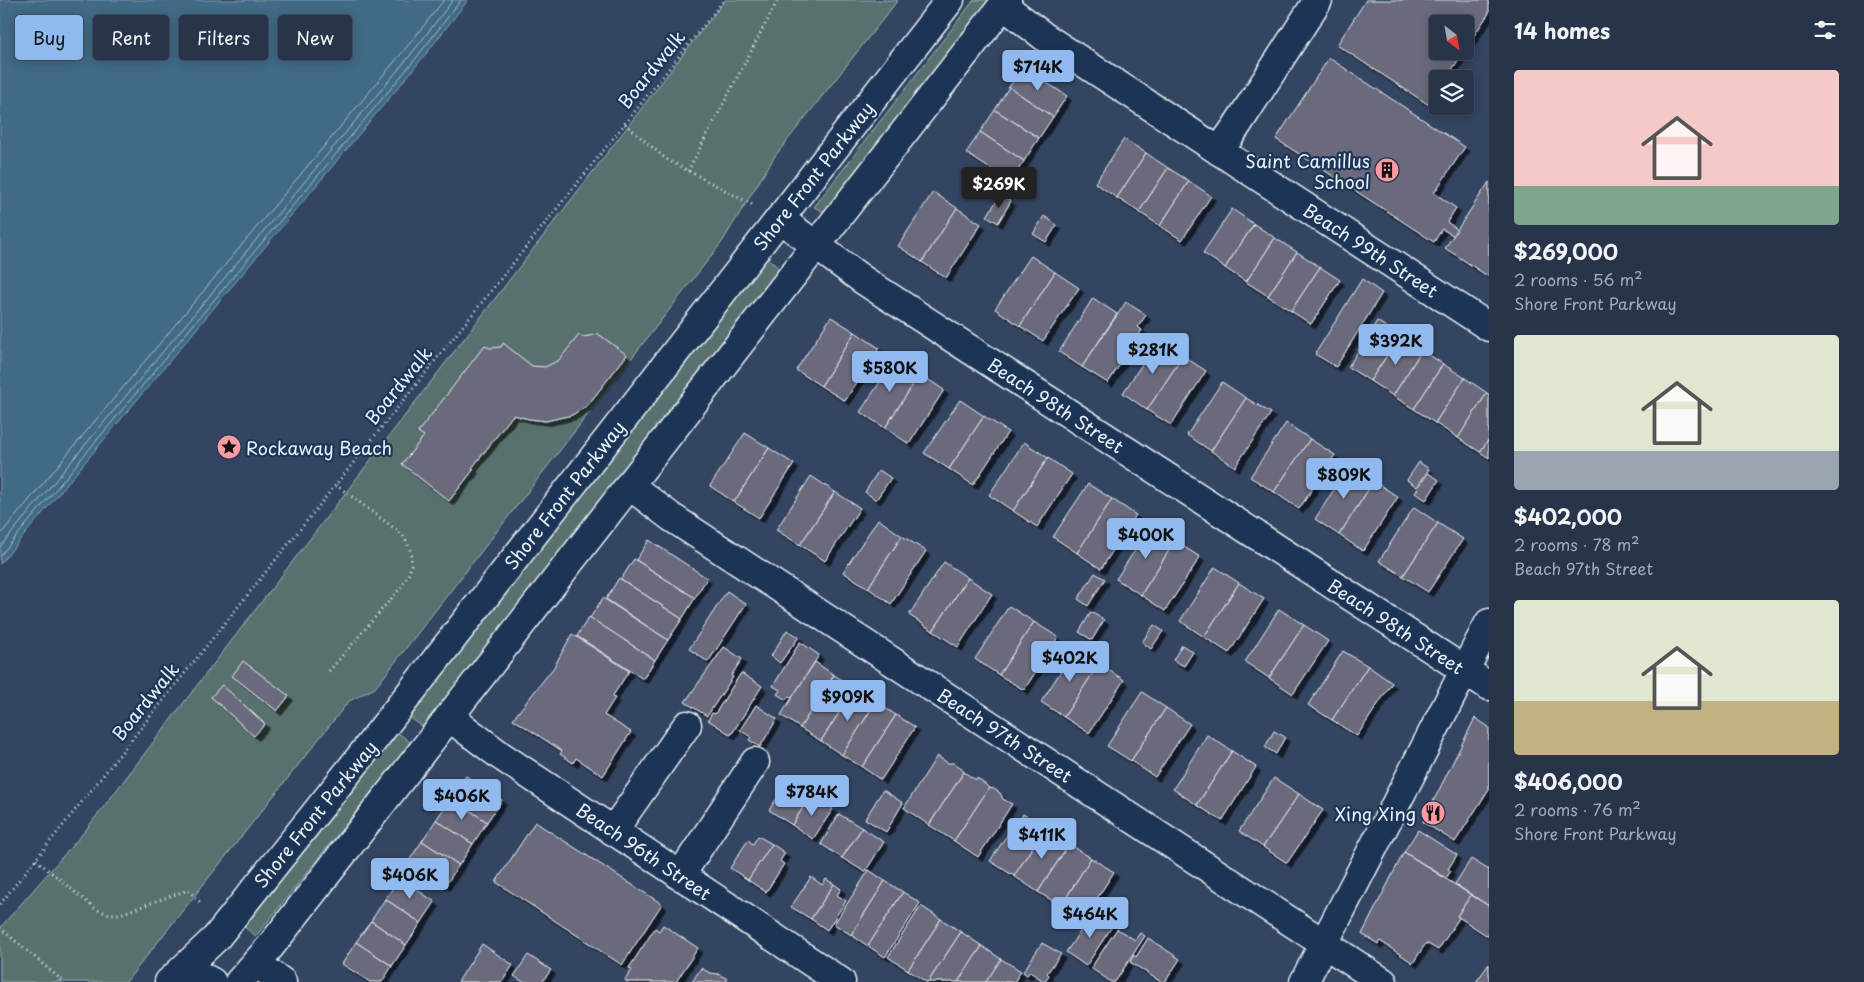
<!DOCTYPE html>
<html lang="en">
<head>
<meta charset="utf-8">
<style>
  body { margin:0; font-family:"Playpen Sans",sans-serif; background:#2f3c51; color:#f1f3f6; height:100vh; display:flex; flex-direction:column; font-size:19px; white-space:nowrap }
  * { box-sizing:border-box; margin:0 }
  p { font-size:16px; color:#a4aab5 }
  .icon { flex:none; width:28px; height:28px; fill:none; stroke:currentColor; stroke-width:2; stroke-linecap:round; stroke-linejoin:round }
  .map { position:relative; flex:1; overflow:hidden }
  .sheet { display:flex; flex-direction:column; background:#27344a; width:375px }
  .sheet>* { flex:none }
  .guide { position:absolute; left:15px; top:15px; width:475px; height:45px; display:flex; gap:10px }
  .needle { width:32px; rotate:149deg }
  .tools { position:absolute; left:1429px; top:15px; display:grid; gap:10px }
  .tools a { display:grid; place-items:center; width:45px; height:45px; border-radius:5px; background:#27344a; box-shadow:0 2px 12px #0003,0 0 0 1px #434f62; font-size:25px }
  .price { position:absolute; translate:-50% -42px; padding:0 11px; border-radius:5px; background:#90b9f0; color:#111; font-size:16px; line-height:32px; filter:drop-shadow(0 1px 2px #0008) }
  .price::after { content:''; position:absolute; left:50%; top:30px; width:15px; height:11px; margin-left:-8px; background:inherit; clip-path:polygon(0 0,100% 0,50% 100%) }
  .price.active { background:#222; color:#fff }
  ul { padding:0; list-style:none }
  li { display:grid; align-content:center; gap:10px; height:265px; padding:0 25px }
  li span { display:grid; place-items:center; height:155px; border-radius:5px; color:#555 }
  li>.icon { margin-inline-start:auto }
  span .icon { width:90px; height:90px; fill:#fffc; stroke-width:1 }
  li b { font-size:21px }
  h2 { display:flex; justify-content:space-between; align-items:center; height:60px; padding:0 25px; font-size:21px }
  .tag { padding:0 18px; border-radius:5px; background:#27344a; box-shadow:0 2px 12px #0003,0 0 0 1px #434f62; font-size:18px; line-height:45px }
  .tag.active { background:#90b9f0; color:#111 }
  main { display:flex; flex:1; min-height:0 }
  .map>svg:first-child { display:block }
  .green { fill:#59716e; stroke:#a0b1b3 }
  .water { fill:#3f6b85; stroke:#83a1b3 }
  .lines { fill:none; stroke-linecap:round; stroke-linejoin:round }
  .shore { stroke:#a4bbca; stroke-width:1 }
  .building { fill:#6a6a7c; stroke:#e8f1f8; filter:url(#shadow) }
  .minor-casing { stroke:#e8f1f8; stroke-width:31 }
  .path { stroke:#e8f1f8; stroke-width:3; stroke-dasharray:1 4; stroke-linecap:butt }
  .minor { stroke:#1d3557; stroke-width:28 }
  .labels { text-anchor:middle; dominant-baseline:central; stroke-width:4.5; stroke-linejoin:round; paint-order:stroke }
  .street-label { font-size:18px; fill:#e8f1f8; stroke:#1d3557 }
  .poi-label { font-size:18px; fill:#e8f1f8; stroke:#1d3557; text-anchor:end }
</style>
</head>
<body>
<main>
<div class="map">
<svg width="1489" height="982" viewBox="0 0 1489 982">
  <defs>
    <filter id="shadow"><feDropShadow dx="4.5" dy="4.5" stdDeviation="0" flood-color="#0009"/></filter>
  </defs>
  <rect width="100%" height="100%" fill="#344562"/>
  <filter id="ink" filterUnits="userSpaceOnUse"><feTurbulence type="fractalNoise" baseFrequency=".02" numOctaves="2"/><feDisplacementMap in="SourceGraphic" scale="10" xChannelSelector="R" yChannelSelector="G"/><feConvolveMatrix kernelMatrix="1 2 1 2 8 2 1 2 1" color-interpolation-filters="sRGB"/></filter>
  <g filter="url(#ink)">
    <g class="green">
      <polygon points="725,0 898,0 775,156 722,242 375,688 349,701 126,982 0,982 0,928 85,831"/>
      <polygon points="974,0 989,0 824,212 814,207"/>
      <polygon points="762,254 780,269 423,727 404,713"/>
      <polygon points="392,728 411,743 256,936 239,923"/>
    </g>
    <polygon class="water" points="0,0 468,0 421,60 0,564"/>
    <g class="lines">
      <g class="shore">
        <polyline points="0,535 406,48 444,0"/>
        <polyline points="0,547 412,53 453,0"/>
        <polyline points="0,556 417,57 461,0"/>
      </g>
    </g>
    <g class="building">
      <polygon points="1366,0 1488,0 1489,1 1489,13 1465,49 1465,24 1438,24 1438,51 1464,51 1446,79 1438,79 1438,91 1429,105 1337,45"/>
      <polygon points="1329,58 1465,147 1434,193 1456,208 1447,222 1458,230 1454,236 1442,229 1434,242 1276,139"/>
      <polygon points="1023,67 1067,96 1053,117 1009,87"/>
      <polygon points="1009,87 1053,117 1039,138 995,110"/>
      <polygon points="995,110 1039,138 1024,161 980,132"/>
      <polygon points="980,132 1024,161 1010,182 966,153"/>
      <polygon points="1124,139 1146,153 1117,198 1095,183"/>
      <polygon points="1146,153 1168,168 1139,212 1117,198"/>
      <polygon points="1168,168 1189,181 1160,226 1139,212"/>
      <polygon points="1189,181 1211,196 1182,240 1160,226"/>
      <polygon points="1489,182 1489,277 1445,248"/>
      <polygon points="933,192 957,208 922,262 898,246"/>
      <polygon points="1001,194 1011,201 998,223 987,216"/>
      <polygon points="957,208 981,224 946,278 922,262"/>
      <polygon points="1232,209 1254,224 1225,268 1203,253"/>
      <polygon points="1044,216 1057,225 1046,242 1033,234"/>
      <polygon points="1254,224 1275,238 1246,282 1225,268"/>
      <polygon points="1275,238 1297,252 1268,296 1246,282"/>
      <polygon points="1297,252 1320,267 1291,311 1268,296"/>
      <polygon points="1031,256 1055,272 1020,326 995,309"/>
      <polygon points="1320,267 1340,280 1311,324 1291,311"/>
      <polygon points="1055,272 1079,288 1043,341 1020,326"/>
      <polygon points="1362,279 1382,293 1336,367 1315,354"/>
      <polygon points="1093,298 1117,314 1082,367 1059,352"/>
      <polygon points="1126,302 1146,315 1138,327 1142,330 1108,383 1082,367"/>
      <polygon points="831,317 855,332 821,386 796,370"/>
      <polygon points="1377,321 1400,336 1370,381 1348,367"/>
      <polygon points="855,332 879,348 845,401 821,386"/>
      <polygon points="597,333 627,355 587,406 572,415 546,421 529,419 513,415 472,468 474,469 449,501 402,464 424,436 418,432 485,345 489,348 501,347 503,343 532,366 545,367 559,360 579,335 583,337 595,335"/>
      <polygon points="1400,336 1422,350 1393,396 1370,381"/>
      <polygon points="1158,340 1183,356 1147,410 1123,393"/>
      <polygon points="1422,350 1443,364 1414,409 1393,396"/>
      <polygon points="1183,356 1206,371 1171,425 1147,410"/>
      <polygon points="896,358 920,374 885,428 860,412"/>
      <polygon points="1443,364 1465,378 1435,423 1414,409"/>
      <polygon points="920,374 944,390 909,444 885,428"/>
      <polygon points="1465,378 1487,393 1458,438 1435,423"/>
      <polygon points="1222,382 1246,398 1211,451 1187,435"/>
      <polygon points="1487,393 1489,394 1489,439 1480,452 1458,438"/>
      <polygon points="1246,398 1271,413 1235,467 1211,451"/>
      <polygon points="960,400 984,416 949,469 924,453"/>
      <polygon points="984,416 1008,432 973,485 949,469"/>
      <polygon points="1286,423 1310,439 1274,492 1250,477"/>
      <polygon points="745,433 769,448 734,502 710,486"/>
      <polygon points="1310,439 1335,455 1299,509 1274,492"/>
      <polygon points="1489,439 1489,458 1480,452"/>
      <polygon points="1024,442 1048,458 1013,511 989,495"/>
      <polygon points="769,448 794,464 759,518 734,502"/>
      <polygon points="1048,458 1072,474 1037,527 1013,511"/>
      <polygon points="1419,462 1429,469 1417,487 1407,480"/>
      <polygon points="1350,465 1374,481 1339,535 1315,519"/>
      <polygon points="879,470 891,478 876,500 865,492"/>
      <polygon points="1428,473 1439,480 1426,500 1415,493"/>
      <polygon points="811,476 835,492 800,545 776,530"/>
      <polygon points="1374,481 1398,497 1363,551 1339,535"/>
      <polygon points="1088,484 1112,499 1077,553 1053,537"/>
      <polygon points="835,492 860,508 825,561 800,545"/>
      <polygon points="1112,499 1136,515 1101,569 1077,553"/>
      <polygon points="1414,507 1438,523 1403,576 1379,561"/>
      <polygon points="878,519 902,536 868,588 843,572"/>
      <polygon points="1438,523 1463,539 1428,592 1403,576"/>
      <polygon points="1151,526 1175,541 1141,595 1116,579"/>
      <polygon points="902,536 926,551 891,604 868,588"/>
      <polygon points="649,540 707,578 695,598 636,560"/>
      <polygon points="1175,541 1200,557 1165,611 1141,595"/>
      <polygon points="634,559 695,598 682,619 621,579"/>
      <polygon points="944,562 968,578 933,631 909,615"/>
      <polygon points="1215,567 1239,583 1204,637 1180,621"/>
      <polygon points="1095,573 1105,579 1088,606 1078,599"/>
      <polygon points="619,578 682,619 668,640 606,599"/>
      <polygon points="968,578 992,594 958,647 933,631"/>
      <polygon points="1239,583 1264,599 1229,653 1204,637"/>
      <polygon points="727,591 746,604 708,662 689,649"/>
      <polygon points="603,598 668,640 655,660 590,618"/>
      <polygon points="1009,606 1034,622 999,675 975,659"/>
      <polygon points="1279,609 1304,625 1269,678 1245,662"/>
      <polygon points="1091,612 1104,620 1092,640 1079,632"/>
      <polygon points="589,617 655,660 643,679 577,636"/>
      <polygon points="1034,622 1058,637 1024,690 999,675"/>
      <polygon points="1154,625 1163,631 1151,649 1142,642"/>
      <polygon points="1304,625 1328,641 1293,694 1269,678"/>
      <polygon points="787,630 799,637 780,663 771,656"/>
      <polygon points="572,634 629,671 612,697 615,698 604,715 631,732 603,776 576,758 573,763 560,754 562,751 513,719 554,667"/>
      <polygon points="800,642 819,655 792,698 789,696 786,700 777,694 780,690 773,686"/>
      <polygon points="1182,645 1193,652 1184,666 1173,660"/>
      <polygon points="724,647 742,659 731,676 733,677 707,716 685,702"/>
      <polygon points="1076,648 1099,664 1064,717 1041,702"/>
      <polygon points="1343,651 1368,666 1332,720 1308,705"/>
      <polygon points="243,661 289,696 277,711 232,676"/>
      <polygon points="815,662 834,675 800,728 781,715"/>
      <polygon points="1099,664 1124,680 1089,733 1064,717"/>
      <polygon points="1368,666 1392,683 1357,736 1332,720"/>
      <polygon points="741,673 762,686 731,735 708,720 712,713 715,714"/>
      <polygon points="834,675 855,688 821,741 800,728"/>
      <polygon points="222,685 265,724 254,736 211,697"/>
      <polygon points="855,688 876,702 842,755 821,741"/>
      <polygon points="1142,692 1166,708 1131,761 1107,746"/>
      <polygon points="876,702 896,715 862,767 842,755"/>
      <polygon points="756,705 777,719 760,747 749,740 751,737 740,730"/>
      <polygon points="1166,708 1190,724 1155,777 1131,761"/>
      <polygon points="896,715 915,727 881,780 862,767"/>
      <polygon points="1475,718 1489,727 1489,789 1455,842 1423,822"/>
      <polygon points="1274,731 1285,737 1276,754 1265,747"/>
      <polygon points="1207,735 1232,751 1197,805 1173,789"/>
      <polygon points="1232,751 1256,767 1222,821 1197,805"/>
      <polygon points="937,756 948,763 954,763 960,767 964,772 929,825 904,808"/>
      <polygon points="964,772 974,779 979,779 989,788 954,841 929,825"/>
      <polygon points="466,776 502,800 487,822 451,798"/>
      <polygon points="1274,778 1299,794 1263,847 1239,831"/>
      <polygon points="789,780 811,795 792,825 769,810"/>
      <polygon points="989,788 994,789 1000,793 1003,799 1012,804 978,857 954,841"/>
      <polygon points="883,790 903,803 886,832 865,819"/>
      <polygon points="1299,794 1323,810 1287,863 1263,847"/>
      <polygon points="811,795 833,809 813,839 792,825"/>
      <polygon points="451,798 487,822 473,844 436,820"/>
      <polygon points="839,814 862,828 842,858 821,844"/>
      <polygon points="1023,814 1045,828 1014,876 990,861 1017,820 1019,822"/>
      <polygon points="436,820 473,844 459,865 422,841"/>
      <polygon points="535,822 662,904 622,965 496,882"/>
      <polygon points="862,828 884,842 865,872 842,858"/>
      <polygon points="1045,828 1069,844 1038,892 1014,876"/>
      <polygon points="1418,830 1457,855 1448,869 1451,871 1446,878 1404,852"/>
      <polygon points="758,836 772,844 748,880 730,868 748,840 753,844"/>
      <polygon points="422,841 459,865 445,886 409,861"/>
      <polygon points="772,844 785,853 780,861 784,864 766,892 748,880"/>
      <polygon points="1069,844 1091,858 1061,906 1038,892"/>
      <polygon points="1404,852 1471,895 1457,916 1459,918 1438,950 1426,943 1413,963 1380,941 1378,944 1362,934"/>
      <polygon points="1091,858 1114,872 1083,920 1061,906"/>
      <polygon points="1471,859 1489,870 1489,906 1455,884"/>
      <polygon points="869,870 885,881 851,935 834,924"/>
      <polygon points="811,877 822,885 826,879 834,884 811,919 791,907"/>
      <polygon points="400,878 435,902 421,923 385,899"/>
      <polygon points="885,881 903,892 868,946 851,935"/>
      <polygon points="834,884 841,889 837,895 846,901 827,930 811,919"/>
      <polygon points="903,892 920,903 885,957 868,946"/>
      <polygon points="1471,895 1489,906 1489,937 1457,916"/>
      <polygon points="385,899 421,923 406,945 371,921"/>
      <polygon points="921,906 941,919 908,970 888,957"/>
      <polygon points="1095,913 1113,925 1086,966 1066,952 1088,920 1090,921"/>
      <polygon points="941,919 961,932 928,982 926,982 908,970"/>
      <polygon points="371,921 406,945 392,966 356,942"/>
      <polygon points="663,925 698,948 676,982 627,982 625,980 632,970 629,968 655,928 659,931"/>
      <polygon points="1117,929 1135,940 1140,933 1145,936 1115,982 1111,982 1091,968"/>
      <polygon points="961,932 982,946 958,982 928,982"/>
      <polygon points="1148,938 1180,959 1165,982 1161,982 1130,962 1134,955 1136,957"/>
      <polygon points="356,942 392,966 382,982 370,982 342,964"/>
      <polygon points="1042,943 1061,954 1047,973 1049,975 1045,982 1030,972 1027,975 1023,972"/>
      <polygon points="482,944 513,965 502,982 458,982"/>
      <polygon points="982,946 1001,959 986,982 958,982"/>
      <polygon points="528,955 551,970 542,982 523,982 514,976"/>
      <polygon points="1001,959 1021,971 1014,982 986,982"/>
      <polygon points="1489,964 1489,982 1476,982"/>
      <polygon points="701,968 710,973 718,974 726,978 727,982 692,982"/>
    </g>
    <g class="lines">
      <defs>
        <g id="minor">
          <polyline points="1003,5 1046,38 1489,327"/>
          <polyline points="1219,151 1236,127 1318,0"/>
          <polyline points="780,219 863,280 1489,686"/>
          <polyline points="629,485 671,517 1383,982"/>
          <polyline points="449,717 501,756 841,982"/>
          <polyline points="613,831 687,725"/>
          <polyline points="680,876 755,762"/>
          <polyline points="256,963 282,982"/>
          <polyline points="185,968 212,982"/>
          <polyline points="169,982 216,938 361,756 950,0"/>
          <polyline points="239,982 270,947 1007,0"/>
          <polyline points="1304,982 1489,623"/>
        </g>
      </defs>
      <use href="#minor" class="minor-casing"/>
      <g class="path">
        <polyline points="625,124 666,159 755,206"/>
        <polyline points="688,171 778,0"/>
        <path d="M329 671 403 585C415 565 414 553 402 534L336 485"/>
        <polyline points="36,860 97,910 109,914 120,914 188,890 200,902"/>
        <polyline points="0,904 724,0"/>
        <polyline points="0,928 64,982"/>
      </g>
      <use href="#minor" class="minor"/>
    </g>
  </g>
  <defs>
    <symbol id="building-disc" viewBox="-11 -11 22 22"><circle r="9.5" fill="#ff9aa2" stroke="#1d3557"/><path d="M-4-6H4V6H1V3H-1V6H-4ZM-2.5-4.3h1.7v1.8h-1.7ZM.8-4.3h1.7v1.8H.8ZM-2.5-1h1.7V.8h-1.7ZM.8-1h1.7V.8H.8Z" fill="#111"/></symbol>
    <symbol id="sight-disc" viewBox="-11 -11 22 22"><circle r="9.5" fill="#ff9aa2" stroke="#1d3557"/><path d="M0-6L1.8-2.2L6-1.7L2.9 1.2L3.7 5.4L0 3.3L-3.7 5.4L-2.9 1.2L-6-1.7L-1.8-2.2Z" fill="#111"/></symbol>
    <symbol id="restaurant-disc" viewBox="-11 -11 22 22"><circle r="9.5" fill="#ff9aa2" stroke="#1d3557"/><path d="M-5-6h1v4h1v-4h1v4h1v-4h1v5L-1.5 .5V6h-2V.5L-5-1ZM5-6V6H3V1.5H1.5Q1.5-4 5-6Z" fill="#111"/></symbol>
  </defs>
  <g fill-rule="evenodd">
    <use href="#building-disc" x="1373" y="156" width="28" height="28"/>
    <use href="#sight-disc" x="215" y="433" width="28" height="28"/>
    <use href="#restaurant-disc" x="1419" y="799" width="28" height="28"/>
  </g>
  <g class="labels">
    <g class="street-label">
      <text transform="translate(651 69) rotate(-51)">Boardwalk</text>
      <text transform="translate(813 176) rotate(-52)">Shore Front Parkway</text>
      <text transform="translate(1371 250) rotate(33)">Beach 99th Street</text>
      <text transform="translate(398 385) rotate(-51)">Boardwalk</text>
      <text transform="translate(1056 405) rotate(33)">Beach 98th Street</text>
      <text transform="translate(564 495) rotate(-52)">Shore Front Parkway</text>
      <text transform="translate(1396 626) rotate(33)">Beach 98th Street</text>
      <text transform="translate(145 701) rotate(-51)">Boardwalk</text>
      <text transform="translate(1005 735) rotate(33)">Beach 97th Street</text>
      <text transform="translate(315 814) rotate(-51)">Shore Front Parkway</text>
      <text transform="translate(644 851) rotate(34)">Beach 96th Street</text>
    </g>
    <g class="poi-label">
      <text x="1370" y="160">Saint Camillus<tspan x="1370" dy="21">School</tspan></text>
      <text x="246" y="447" text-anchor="start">Rockaway Beach</text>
      <text x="1416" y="813">Xing Xing</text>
    </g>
  </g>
</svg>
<div class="tools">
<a><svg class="needle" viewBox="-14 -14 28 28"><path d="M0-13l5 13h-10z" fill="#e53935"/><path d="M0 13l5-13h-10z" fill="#a4aab5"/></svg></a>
<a><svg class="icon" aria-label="layers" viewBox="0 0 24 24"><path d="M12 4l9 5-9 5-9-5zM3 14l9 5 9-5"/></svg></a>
</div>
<b class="price" style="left:1038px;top:92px">$714K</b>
<b class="price active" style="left:999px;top:209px">$269K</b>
<b class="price" style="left:1396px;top:366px">$392K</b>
<b class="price" style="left:1153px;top:375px">$281K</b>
<b class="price" style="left:890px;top:393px">$580K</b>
<b class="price" style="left:1344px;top:500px">$809K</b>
<b class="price" style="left:1146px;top:560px">$400K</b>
<b class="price" style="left:1070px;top:683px">$402K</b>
<b class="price" style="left:848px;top:722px">$909K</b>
<b class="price" style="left:812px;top:817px">$784K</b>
<b class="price" style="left:462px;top:821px">$406K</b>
<b class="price" style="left:1042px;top:860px">$411K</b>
<b class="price" style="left:410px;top:900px">$406K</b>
<b class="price" style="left:1090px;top:939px">$464K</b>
<div class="guide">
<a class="tag active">Buy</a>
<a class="tag">Rent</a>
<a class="tag">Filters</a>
<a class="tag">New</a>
</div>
</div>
<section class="sheet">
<h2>14 homes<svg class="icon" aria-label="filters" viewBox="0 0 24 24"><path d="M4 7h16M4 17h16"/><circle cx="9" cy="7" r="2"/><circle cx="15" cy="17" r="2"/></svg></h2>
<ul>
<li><span style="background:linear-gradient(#f6c9c9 75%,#7fa58c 0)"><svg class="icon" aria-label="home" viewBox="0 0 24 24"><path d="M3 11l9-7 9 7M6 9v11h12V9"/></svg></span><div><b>$269,000</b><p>2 rooms · 56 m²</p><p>Shore Front Parkway</p></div></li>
<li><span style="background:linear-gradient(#dfe7d0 75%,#9aa5b1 0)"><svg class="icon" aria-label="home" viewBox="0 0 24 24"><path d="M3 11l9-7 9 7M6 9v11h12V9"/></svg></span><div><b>$402,000</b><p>2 rooms · 78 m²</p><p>Beach 97th Street</p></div></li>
<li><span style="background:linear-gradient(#dfe7d0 65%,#c2b280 0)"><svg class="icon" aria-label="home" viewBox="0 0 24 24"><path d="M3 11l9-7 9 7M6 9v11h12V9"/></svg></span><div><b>$406,000</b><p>2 rooms · 76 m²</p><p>Shore Front Parkway</p></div></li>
</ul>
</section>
</main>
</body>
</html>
